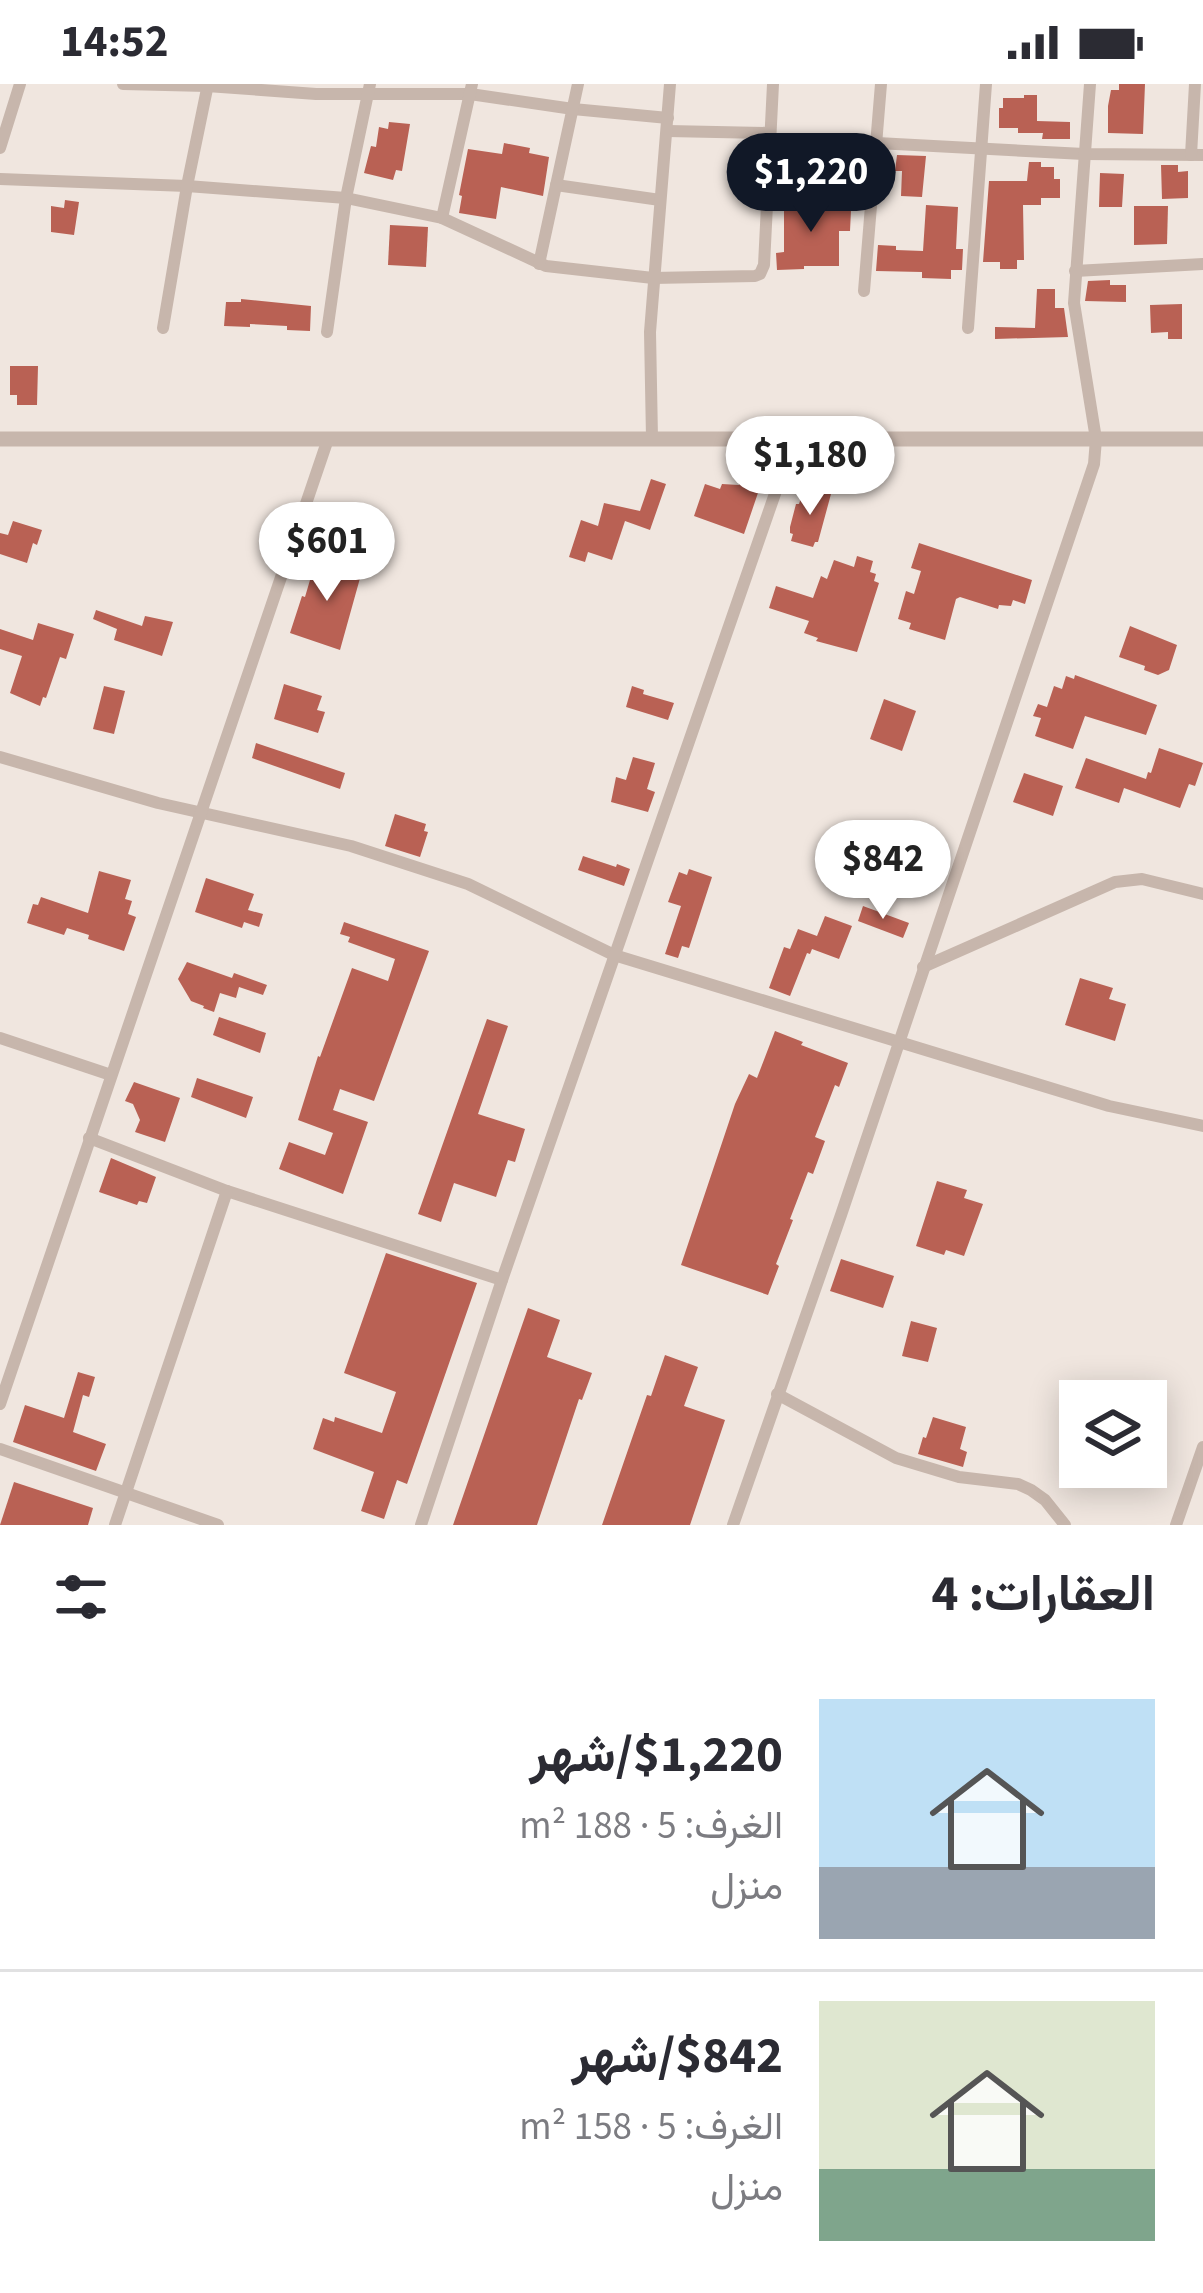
<!DOCTYPE html>
<html lang="ar">
<head>
<meta charset="utf-8">
<style>
  body { margin:0; font-family:"Source Sans 3",Vazirmatn,sans-serif; background:#f7f7f7; color:#2b2b33; direction:rtl; height:100vh; display:flex; flex-direction:column; font-size:45px; white-space:nowrap }
  * { box-sizing:border-box; margin:0 }
  p { font-size:39px; color:#7c7c81 }
  .icon { flex:none; width:66px; height:66px; fill:none; stroke:currentColor; stroke-width:2; stroke-linecap:round; stroke-linejoin:round }
  .map { position:relative; height:1441px; overflow:hidden; direction:ltr }
  .sheet { display:flex; flex-direction:column; background:#fff; flex:1 }
  .sheet>* { flex:none }
  .controls { position:absolute; left:1059px; top:1296px; display:grid; gap:24px }
  .controls a { display:grid; place-items:center; width:108px; height:108px; border-radius:0px; background:#fff; box-shadow:0 6px 30px #0003; font-size:60px }
  .price { position:absolute; translate:-50% -102px; padding:0 27px; border-radius:42px; background:#fff; color:#222; font-size:39px; line-height:78px; filter:drop-shadow(0 3px 6px #0008) }
  .price::after { content:''; position:absolute; left:50%; top:72px; width:36px; height:27px; margin-left:-18px; background:inherit; clip-path:polygon(0 0,100% 0,50% 100%) }
  .price.selected { background:#111827; color:#fff }
  ul { padding:0; list-style:none }
  li { display:flex; align-items:center; gap:36px; height:300px; padding:0 48px }
  li+li { border-top:3px solid #e1e1e2 }
  li span { display:grid; place-items:center; flex:none; width:336px; height:240px; border-radius:0px; color:#555 }
  li>.icon { margin-inline-start:auto }
  span .icon { width:144px; height:144px; fill:#fffc; stroke-width:1 }
  li b { font-size:51px }
  h2 { display:flex; justify-content:space-between; align-items:center; height:144px; padding:0 48px; font-size:51px }
  .status { display:flex; justify-content:space-between; align-items:center; height:84px; padding:0 60px; background:#fff; direction:ltr }
  .status svg { height:33px; fill:currentColor }
  .map>svg:first-child { display:block }
  .building { fill:#b96154 }
  .lines { fill:none; stroke-linecap:round; stroke-linejoin:round }
  .minor { stroke:#c7b6ac; stroke-width:12 }
  .tertiary { stroke:#c7b6ac; stroke-width:15 }
</style>
</head>
<body>
<div class="status"><b>14:52</b><svg viewBox="0 0 49 12"><path d="M0 12V9h3v3zM5 12V6h3v6zM10 12V3h3v9zM15 12V0h3v12zM26 1h20v11H26zM47 4h2v5h-2z"/></svg></div>
<div class="map">
<svg width="1203" height="1441" viewBox="0 0 1203 1441">
  <rect width="100%" height="100%" fill="#f0e6df"/>
  <g class="building">
    <polygon points="1119,0 1145,0 1143,50 1108,49 1108,22 1111,6 1119,6"/>
    <polygon points="1024,11 1037,11 1037,37 1070,38 1070,55 1042,55 1043,49 1018,49 1018,44 999,44 999,24 1003,24 1003,14 1024,14"/>
    <polygon points="389,38 410,40 402,87 396,86 393,96 364,89 371,62 376,63 379,43 388,45"/>
    <polygon points="504,59 530,64 529,69 549,73 543,112 501,103 496,135 459,129 462,112 459,111 468,65 502,70"/>
    <polygon points="780,65 835,65 835,68 845,68 844,84 848,84 848,101 826,100 827,85 779,83"/>
    <polygon points="897,71 926,72 922,113 901,112 902,87 895,87"/>
    <polygon points="1029,78 1041,78 1041,83 1054,83 1054,95 1060,95 1060,114 1041,114 1041,121 1023,121 1024,176 1017,176 1017,185 1000,185 1000,178 983,178 989,97 1027,97"/>
    <polygon points="1161,81 1178,81 1178,88 1188,87 1188,114 1162,115"/>
    <polygon points="1100,89 1124,90 1122,123 1099,123"/>
    <polygon points="795,112 813,112 812,125 851,126 850,147 839,147 839,182 804,182 804,185 777,186 776,169 784,168 784,114 795,115"/>
    <polygon points="65,116 79,118 74,151 51,148 51,122 64,124"/>
    <polygon points="926,121 958,123 956,165 963,165 962,186 951,186 951,195 922,194 922,188 876,187 878,161 896,162 896,166 923,167"/>
    <polygon points="1134,122 1168,122 1167,160 1134,161"/>
    <polygon points="390,141 428,143 426,183 388,181"/>
    <polygon points="1110,196 1110,201 1126,201 1126,218 1085,217 1088,197"/>
    <polygon points="1037,205 1055,205 1055,224 1064,224 1068,253 995,255 995,243 1035,244"/>
    <polygon points="241,215 311,222 310,247 287,246 287,242 250,240 250,243 224,242 226,218 241,218"/>
    <polygon points="1182,220 1182,255 1168,255 1168,248 1151,249 1150,221"/>
    <polygon points="10,282 38,282 37,321 17,321 17,311 10,311"/>
    <polygon points="651,395 666,400 650,446 625,437 612,476 588,468 585,478 569,473 581,436 598,442 604,419 640,427"/>
    <polygon points="740,396 760,403 744,450 694,432 705,400 720,405 722,400 739,401"/>
    <polygon points="816,406 831,410 818,458 815,458 813,463 791,457 793,450 790,449 790,443 796,420 799,420 801,414 806,416 808,407 815,409"/>
    <polygon points="13,437 42,446 37,461 33,459 27,479 0,470 0,449 8,451"/>
    <polygon points="919,459 1032,496 1025,520 1013,516 1011,522 999,521 998,525 960,513 956,515 945,556 909,545 911,539 898,535 906,507 914,510 921,487 911,484"/>
    <polygon points="857,472 873,477 870,488 876,490 874,497 879,499 857,568 816,557 818,554 804,549 809,537 769,524 776,502 813,514 821,492 827,495 834,476 854,483"/>
    <polygon points="325,474 362,487 340,566 290,549 302,512 305,513 315,479 322,481"/>
    <polygon points="96,526 142,542 145,532 173,538 162,572 114,556 117,545 93,535"/>
    <polygon points="38,539 74,550 66,575 60,573 46,614 43,613 40,622 10,609 22,572 0,565 0,545 33,556"/>
    <polygon points="1130,542 1177,561 1169,586 1158,591 1144,586 1145,582 1119,573"/>
    <polygon points="1075,591 1157,621 1146,651 1085,632 1073,665 1035,652 1041,634 1033,632 1038,620 1047,623 1054,602 1062,605 1066,592 1074,595"/>
    <polygon points="284,600 322,612 317,626 325,628 318,649 274,635"/>
    <polygon points="104,602 125,607 114,650 93,645"/>
    <polygon points="632,602 644,606 643,610 674,619 668,636 626,623"/>
    <polygon points="884,615 916,627 902,667 870,655"/>
    <polygon points="256,659 345,689 340,705 252,674"/>
    <polygon points="1159,664 1203,679 1195,702 1189,700 1180,724 1124,704 1119,719 1075,704 1086,674 1146,695 1148,688 1151,689"/>
    <polygon points="633,673 655,679 647,705 655,708 648,728 611,718 616,693 626,696"/>
    <polygon points="1024,689 1063,702 1053,732 1013,718"/>
    <polygon points="395,730 426,740 424,747 428,748 420,773 385,762"/>
    <polygon points="843,752 870,761 860,792 829,782 834,764 838,765"/>
    <polygon points="583,772 616,783 617,780 630,785 624,802 578,786"/>
    <polygon points="689,785 712,793 689,864 682,862 678,874 665,870 681,822 668,818 679,788 687,791"/>
    <polygon points="99,787 131,796 125,815 132,817 128,830 136,833 124,867 88,855 89,851 67,844 64,851 27,839 33,820 38,821 41,813 88,829"/>
    <polygon points="206,794 254,810 248,826 263,830 259,843 244,838 242,844 195,828"/>
    <polygon points="863,822 909,839 903,854 858,837"/>
    <polygon points="825,832 852,842 839,875 812,865 810,870 807,869 790,912 769,904 784,863 790,865 798,845 817,852"/>
    <polygon points="344,838 429,867 374,1017 340,1005 333,1026 368,1038 343,1110 279,1085 289,1058 325,1071 333,1049 298,1036 318,972 320,973 352,884 388,897 395,875 348,858 350,853 340,850"/>
    <polygon points="187,878 232,894 234,889 267,901 263,911 239,903 236,914 220,909 214,928 203,924 204,922 191,917 178,895"/>
    <polygon points="1080,894 1113,904 1109,915 1126,920 1115,957 1065,941"/>
    <polygon points="219,933 266,949 260,969 213,951"/>
    <polygon points="487,935 508,942 478,1030 525,1045 515,1078 508,1076 496,1113 454,1099 441,1138 418,1130"/>
    <polygon points="775,947 803,958 801,961 848,979 839,1003 835,1001 815,1053 825,1057 813,1090 808,1088 790,1135 793,1136 776,1180 779,1182 768,1211 681,1181 735,1020 749,990 757,994"/>
    <polygon points="197,994 253,1013 246,1034 191,1013"/>
    <polygon points="134,998 180,1014 165,1058 135,1048 140,1036 133,1020 125,1017"/>
    <polygon points="111,1074 156,1093 147,1119 139,1117 137,1121 99,1108"/>
    <polygon points="937,1097 967,1106 964,1114 983,1120 964,1172 946,1166 944,1171 916,1162"/>
    <polygon points="386,1169 477,1199 407,1400 397,1396 384,1435 361,1427 374,1388 313,1365 323,1334 334,1338 335,1333 382,1349 396,1308 344,1289"/>
    <polygon points="841,1175 894,1192 883,1224 830,1207"/>
    <polygon points="528,1224 560,1236 547,1273 592,1289 582,1316 579,1315 537,1441 453,1441"/>
    <polygon points="911,1237 937,1244 928,1278 902,1272"/>
    <polygon points="665,1271 698,1283 684,1322 725,1336 690,1441 602,1441 647,1311 651,1312"/>
    <polygon points="78,1288 95,1293 89,1313 83,1311 73,1348 106,1360 96,1387 13,1358 25,1321 64,1334"/>
    <polygon points="933,1333 966,1343 960,1365 967,1368 963,1383 918,1370 923,1353 926,1354"/>
    <polygon points="14,1398 93,1424 88,1441 0,1441"/>
  </g>
  <g class="lines">
    <g class="minor">
      <polyline points="123,0 207,2 316,10 470,10 573,25 668,34"/>
      <polyline points="668,47 769,49"/>
      <polyline points="877,59 1084,70 1203,71"/>
      <polyline points="0,64 20,0"/>
      <polyline points="1191,71 1195,0"/>
      <polyline points="0,95 187,102 346,114 442,134 472,0"/>
      <polyline points="556,101 660,116"/>
      <polyline points="442,134 546,182 653,194 755,192 760,190 764,181 773,0"/>
      <polyline points="539,180 578,0"/>
      <polyline points="1075,187 1203,180"/>
      <polyline points="864,207 881,0"/>
      <polyline points="163,244 187,102 208,0"/>
      <polyline points="968,244 986,0"/>
      <polyline points="327,248 346,114 370,0"/>
      <polyline points="652,354 650,248 670,0"/>
      <polyline points="0,673 158,719 351,762 468,800 614,871 1109,1022 1203,1042"/>
      <polyline points="923,883 1115,798 1142,795 1203,810"/>
      <polyline points="0,954 111,991"/>
      <polyline points="89,1054 227,1107 502,1196"/>
      <polyline points="777,1310 896,1374 959,1393 1018,1400 1031,1406 1045,1416 1065,1441"/>
      <polyline points="0,1320 328,355"/>
      <polyline points="0,1365 218,1441"/>
      <polyline points="115,1441 227,1107"/>
      <polyline points="421,1441 502,1196 794,355"/>
      <polyline points="733,1441 841,1131 1094,380 1096,355 1074,219 1090,0"/>
      <polyline points="1176,1441 1203,1363"/>
    </g>
    <polyline class="tertiary" points="0,355 1203,355"/>
  </g>
</svg>
<div class="controls">
<a><svg class="icon" aria-label="layers" viewBox="0 0 24 24"><path d="M12 4l9 5-9 5-9-5zM3 14l9 5 9-5"/></svg></a>
</div>
<b class="price selected" style="left:811px;top:151px">$1,220</b>
<b class="price" style="left:810px;top:434px">$1,180</b>
<b class="price" style="left:327px;top:520px">$601</b>
<b class="price" style="left:883px;top:838px">$842</b>
</div>
<section class="sheet">
<h2>العقارات: 4<svg class="icon" aria-label="filters" viewBox="0 0 24 24"><path d="M4 7h16M4 17h16"/><circle cx="9" cy="7" r="2"/><circle cx="15" cy="17" r="2"/></svg></h2>
<ul>
<li><span style="background:linear-gradient(#bfe0f5 70%,#9aa5b1 0)"><svg class="icon" aria-label="home" viewBox="0 0 24 24"><path d="M3 11l9-7 9 7M6 9v11h12V9"/></svg></span><div><b>$1,220/شهر</b><p>الغرف: 5 · 188 m²</p><p>منزل</p></div></li>
<li><span style="background:linear-gradient(#dfe7d0 70%,#7fa58c 0)"><svg class="icon" aria-label="home" viewBox="0 0 24 24"><path d="M3 11l9-7 9 7M6 9v11h12V9"/></svg></span><div><b>$842/شهر</b><p>الغرف: 5 · 158 m²</p><p>منزل</p></div></li>
</ul>
</section>
</body>
</html>
